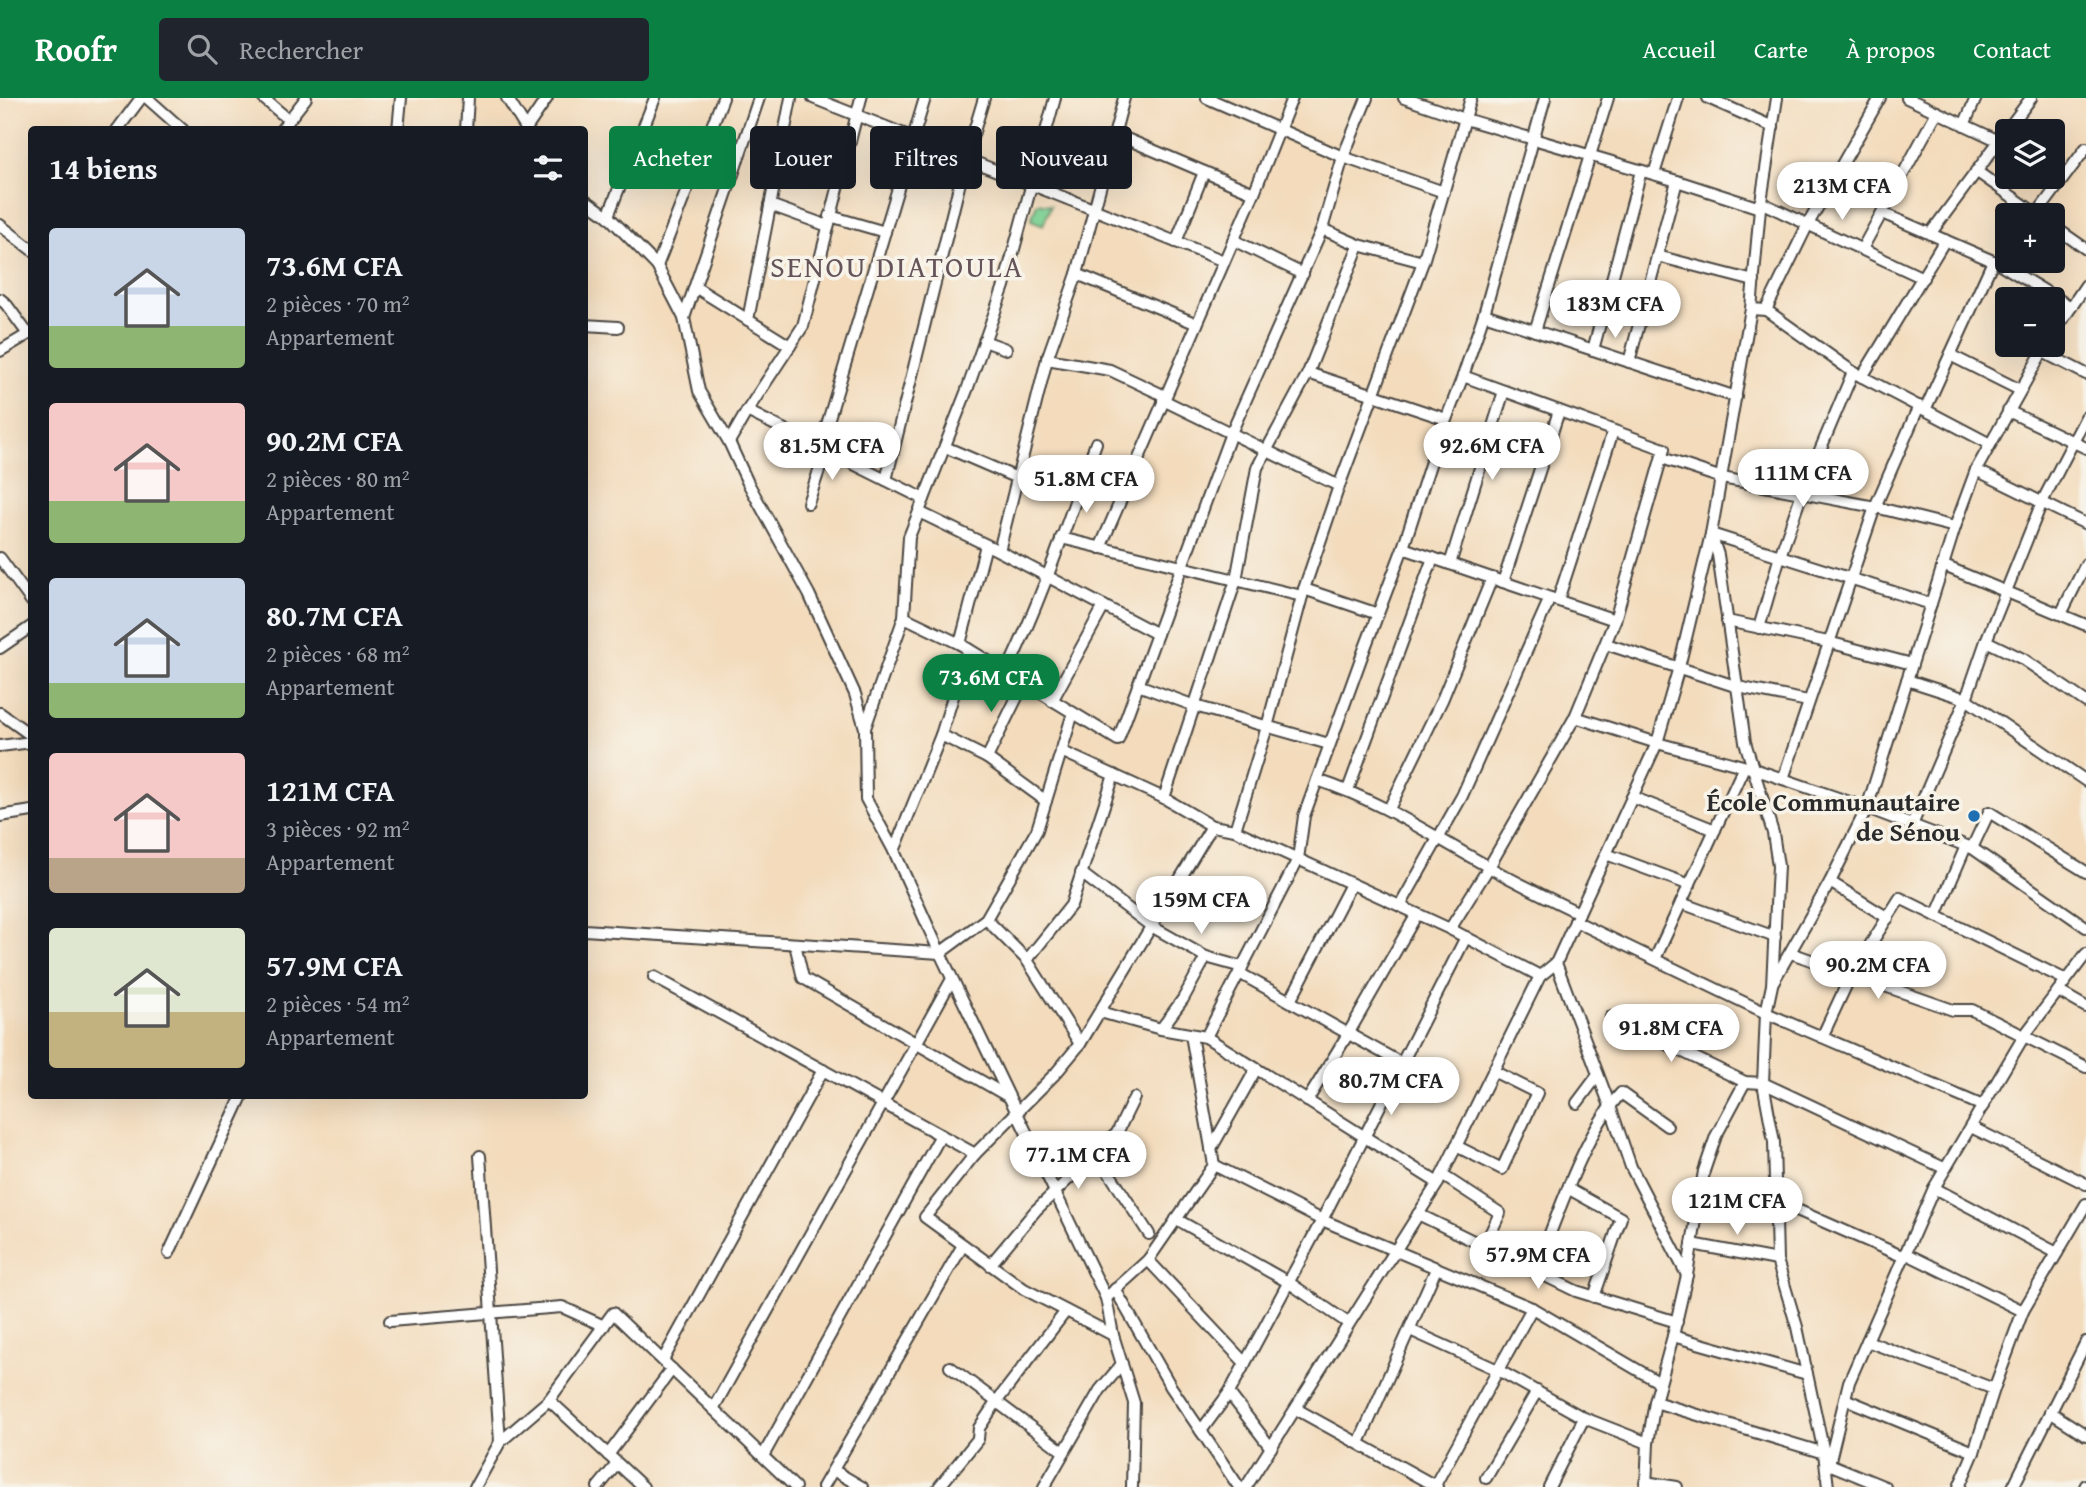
<!DOCTYPE html>
<html lang="fr">
<head>
<meta charset="utf-8">
<style>
  body { margin:0; font-family:"Gentium Book Plus",serif; background:#20242c; color:#f1f3f6; height:100vh; display:flex; flex-direction:column; font-size:26px; white-space:nowrap }
  * { box-sizing:border-box; margin:0 }
  p { font-size:23px; color:#9ea1a6 }
  .icon { flex:none; width:38px; height:38px; fill:none; stroke:currentColor; stroke-width:2; stroke-linecap:round; stroke-linejoin:round }
  .map { position:relative; flex:1; overflow:hidden }
  .drawer { position:absolute; left:28px; top:28px; width:560px; height:973px; display:flex; flex-direction:column; background:#171b24; border-radius:7px; box-shadow:0 7px 28px #0002 }
  .drawer>* { flex:none }
  .banner { position:absolute; left:609px; top:28px; width:665px; height:63px; display:flex; gap:14px }
  .controls { position:absolute; left:1995px; top:21px; display:grid; gap:14px }
  .controls a { display:grid; place-items:center; width:70px; height:70px; border-radius:7px; background:#171b24; box-shadow:0 7px 28px #0002; font-size:35px }
  .price { position:absolute; translate:-50% -60px; padding:0 16px; border-radius:24px; background:#fff; color:#222; font-size:23px; line-height:46px; filter:drop-shadow(0 2px 4px #0008) }
  .price::after { content:''; position:absolute; left:50%; top:42px; width:21px; height:16px; margin-left:-10px; background:inherit; clip-path:polygon(0 0,100% 0,50% 100%) }
  .price.current { background:#0b8043; color:#fff }
  ul { padding:0; list-style:none }
  li { display:flex; align-items:center; gap:21px; height:175px; padding:0 21px }
  li span { display:grid; place-items:center; flex:none; width:196px; height:140px; border-radius:7px; color:#555 }
  li>.icon { margin-inline-start:auto }
  span .icon { width:84px; height:84px; fill:#fffc; stroke-width:1 }
  li b { font-size:30px }
  h2 { display:flex; justify-content:space-between; align-items:center; height:84px; padding:0 21px; font-size:30px }
  .pill { padding:0 24px; border-radius:7px; background:#171b24; box-shadow:0 7px 28px #0002; font-size:24px; line-height:63px }
  .pill.current { background:#0b8043; color:#fff }
  header { display:flex; align-items:center; gap:42px; box-sizing:border-box; height:98px; padding:0 35px; background:#0b8043; color:#fff }
  header strong { font-size:33px }
  nav { display:flex; gap:38px; margin-inline-start:auto; font-size:24px }
  .search { width:490px; height:63px; background:#20242c; display:flex; align-items:center; gap:18px; box-sizing:border-box; padding:0 24px; border-radius:7px; color:#9ea1a6; font-size:26px }
  .map>svg:first-child { display:block }
  .green { fill:#7cd092; stroke:#547e5e; stroke-width:2 }
  .lines { fill:none; stroke-linecap:round; stroke-linejoin:round }
  .minor-casing { stroke:#494541; stroke-width:14 }
  .minor { stroke:#fff; stroke-width:10 }
  .poi-dot { fill:#1f6fb2; stroke:#f7f3e8; stroke-width:2.5 }
  .labels { text-anchor:middle; dominant-baseline:central; stroke-width:7; stroke-linejoin:round; paint-order:stroke }
  .poi-label { font-size:26px; font-weight:bold; fill:#2b2b2b; stroke:#f7f3e8; text-anchor:end }
  .quarter-label { font-size:30px; letter-spacing:2px; fill:#65555b; stroke:#f7f3e8 }
</style>
</head>
<body>
<header>
<strong>Roofr</strong>
<div class="search"><svg class="icon" aria-label="search" viewBox="0 0 24 24"><circle cx="10" cy="10" r="6"/><path d="M15 15l6 6"/></svg>Rechercher</div>
<nav><a>Accueil</a><a>Carte</a><a>À propos</a><a>Contact</a></nav>
</header>
<div class="map">
<svg width="2086" height="1389" viewBox="0 0 2086 1389">
  <rect width="100%" height="100%" fill="#f7f3e8"/>
  <filter id="ink" filterUnits="userSpaceOnUse"><feTurbulence type="fractalNoise" baseFrequency=".0143" numOctaves="2"/><feDisplacementMap in="SourceGraphic" scale="14" xChannelSelector="R" yChannelSelector="G"/><feConvolveMatrix kernelMatrix="1 2 1 2 8 2 1 2 1" color-interpolation-filters="sRGB"/></filter>
  <filter id="wash" filterUnits="userSpaceOnUse"><feTurbulence type="fractalNoise" baseFrequency=".00686" numOctaves="4" result="noise"/><feDisplacementMap in="SourceGraphic" scale="28" xChannelSelector="R" yChannelSelector="G"/><feGaussianBlur stdDeviation="1.57" result="paint"/><feColorMatrix in="noise" values="0 0 0 0 0 0 0 0 0 0 0 0 0 0 0 0 0 1.4 0 .05"/><feComposite in="paint" operator="in"/></filter>
  <g filter="url(#wash)">
    <rect width="100%" height="100%" fill="#f3dbbc"/>
    <polygon class="green" points="1037,105 1051,107 1043,127 1031,122"/>
  </g>
  <g filter="url(#ink)">
    <g class="lines">
      <defs>
        <g id="minor">
          <polyline points="147,0 183,32"/>
          <polyline points="263,0 289,22"/>
          <polyline points="507,0 527,32"/>
          <polyline points="813,0 1224,163"/>
          <polyline points="1207,0 1343,59 1444,94"/>
          <polyline points="1404,0 1465,21 1677,83 1760,110"/>
          <polyline points="1708,0 1773,29"/>
          <polyline points="1777,0 1760,110 1751,211 1711,436 1718,457 1745,644 1773,735 1778,768 1772,887 1766,915 1763,985 1774,1044 1777,1162 1797,1229 1824,1355 1828,1389"/>
          <polyline points="1907,0 1999,43"/>
          <polyline points="1964,27 1976,0"/>
          <polyline points="526,31 547,0"/>
          <polyline points="117,32 141,0"/>
          <polyline points="281,32 306,0"/>
          <polyline points="398,32 401,0"/>
          <polyline points="466,32 468,0"/>
          <polyline points="1115,36 1254,95"/>
          <polyline points="1976,73 2038,117"/>
          <polyline points="1654,76 1678,0"/>
          <polyline points="584,101 608,118 657,168 684,220 699,293 729,344 748,385 809,496 855,596 865,630 866,701 894,753 940,855 1106,1200 1113,1237 1134,1305 1132,1389"/>
          <polyline points="1760,104 1923,180"/>
          <polyline points="770,107 828,128"/>
          <polyline points="1882,115 2000,166 2071,209"/>
          <polyline points="2036,117 2086,50"/>
          <polyline points="608,118 655,0"/>
          <polyline points="830,118 885,134"/>
          <polyline points="0,127 32,152"/>
          <polyline points="2053,128 2086,151"/>
          <polyline points="1322,131 1359,147"/>
          <polyline points="1930,136 2031,0"/>
          <polyline points="1233,142 1303,176"/>
          <polyline points="1176,144 1204,74"/>
          <polyline points="1862,151 1937,14"/>
          <polyline points="1657,158 1754,183"/>
          <polyline points="657,168 723,0"/>
          <polyline points="1077,176 1197,226"/>
          <polyline points="695,189 790,248"/>
          <polyline points="0,201 6,206 28,236"/>
          <polyline points="1751,211 1766,212 1853,274 1990,346"/>
          <polyline points="1766,212 1808,126 1880,0"/>
          <polyline points="1484,216 1736,299"/>
          <polyline points="684,220 759,0"/>
          <polyline points="748,222 791,0"/>
          <polyline points="584,227 618,229"/>
          <polyline points="1535,233 1608,0"/>
          <polyline points="2053,236 2086,187"/>
          <polyline points="984,243 1006,251"/>
          <polyline points="1593,252 1641,73"/>
          <polyline points="0,253 32,234"/>
          <polyline points="2041,253 2086,276"/>
          <polyline points="1950,257 2020,292"/>
          <polyline points="1047,261 1110,272 1165,298"/>
          <polyline points="1629,264 1677,83"/>
          <polyline points="1308,275 1446,321"/>
          <polyline points="1463,278 1664,351 1615,522 1575,619"/>
          <polyline points="1862,279 1945,142"/>
          <polyline points="1163,302 1339,388"/>
          <polyline points="1925,312 1993,163"/>
          <polyline points="747,313 924,401"/>
          <polyline points="2008,313 2086,350"/>
          <polyline points="729,344 747,313 803,228 861,0"/>
          <polyline points="945,349 1017,380"/>
          <polyline points="820,350 925,0"/>
          <polyline points="1662,360 1722,380 1875,409 1955,429"/>
          <polyline points="1976,372 2086,426"/>
          <polyline points="886,382 966,60 984,0"/>
          <polyline points="808,405 826,352"/>
          <polyline points="919,414 999,453 1157,536"/>
          <polyline points="1061,440 1302,498"/>
          <polyline points="1100,450 1254,95 1292,0"/>
          <polyline points="1403,450 1615,522"/>
          <polyline points="999,453 1047,261 1077,176 1124,0"/>
          <polyline points="0,460 32,504"/>
          <polyline points="1450,466 1504,293"/>
          <polyline points="1942,467 2086,527"/>
          <polyline points="1503,484 1559,313"/>
          <polyline points="1304,491 1378,516"/>
          <polyline points="1558,502 1613,333"/>
          <polyline points="2061,516 2086,466"/>
          <polyline points="904,519 960,546 1118,642 1231,335 1322,131 1343,59 1367,0"/>
          <polyline points="1727,523 1828,544 1912,566"/>
          <polyline points="1759,530 1780,458 1802,395 1853,274"/>
          <polyline points="1986,543 2023,561 2086,604"/>
          <polyline points="960,546 986,447"/>
          <polyline points="1606,546 1738,589 1808,603"/>
          <polyline points="0,550 32,528"/>
          <path d="M1006 575C1042 501 1068 422 1096 345"/>
          <polyline points="1907,582 1966,601 2086,683"/>
          <polyline points="1138,587 1195,608 1329,646"/>
          <polyline points="1052,603 1104,508"/>
          <polyline points="0,615 32,638"/>
          <polyline points="865,630 904,519 909,439 967,292 1004,188 1055,0"/>
          <polyline points="941,637 987,660 1046,703"/>
          <polyline points="0,648 32,644"/>
          <polyline points="1061,653 1164,700 1212,728 1235,732 1450,831 1540,878"/>
          <polyline points="987,660 1024,585"/>
          <polyline points="1783,681 1875,409 1919,308"/>
          <path d="M1317 682C1379 702 1431 737 1487 768 1517 785 1548 800 1579 815"/>
          <polyline points="1348,692 1433,460"/>
          <polyline points="1632,699 1715,732"/>
          <polyline points="1164,700 1236,482 1257,370 1308,275 1359,147 1423,164"/>
          <polyline points="1389,711 1442,602 1492,480"/>
          <polyline points="0,718 32,713"/>
          <polyline points="1912,727 1966,601 1986,543 2042,404 2086,319"/>
          <polyline points="1235,732 1267,629 1304,491 1339,388 1423,164 1471,0"/>
          <polyline points="1972,750 1989,714 2086,774"/>
          <polyline points="894,753 941,637 968,551"/>
          <polyline points="1606,756 1690,787"/>
          <polyline points="1081,775 1151,828 1206,859 1242,869"/>
          <polyline points="1830,784 1888,820"/>
          <polyline points="1681,805 1775,839"/>
          <polyline points="1400,808 1462,698 1550,500"/>
          <polyline points="1936,818 1966,748"/>
          <polyline points="986,821 1027,862 1080,946"/>
          <polyline points="1575,823 1766,915 1983,1008"/>
          <polyline points="1450,831 1489,769 1575,619 1657,645 1754,671 1867,710 1972,750 2086,829"/>
          <polyline points="584,832 940,855 986,821 1037,732 1073,615"/>
          <polyline points="795,846 803,880 1009,999"/>
          <polyline points="1791,855 1953,912 1972,912 2086,969"/>
          <polyline points="1655,861 1744,669"/>
          <polyline points="1027,862 1071,807 1114,677"/>
          <polyline points="1556,865 1610,1008 1631,1069 1687,1177"/>
          <polyline points="1239,875 1401,965"/>
          <polyline points="654,879 975,1056"/>
          <polyline points="1773,884 1830,784 1867,710 1955,429 1976,372 2046,247"/>
          <polyline points="2058,893 2086,909"/>
          <polyline points="1290,903 1351,786"/>
          <polyline points="1100,914 1161,931 1206,939 1438,1085 1246,1389"/>
          <polyline points="1611,919 1745,984 1763,985 1944,1070"/>
          <polyline points="1161,931 1183,901 1206,859"/>
          <polyline points="1206,939 1298,761 1304,718 1363,555 1403,450 1437,345 1463,278 1484,216 1545,0"/>
          <polyline points="1822,939 1851,877 1900,800 2066,882"/>
          <polyline points="1307,1003 1348,936 1417,816"/>
          <polyline points="1577,1005 1598,977"/>
          <polyline points="1971,1029 2086,1086"/>
          <polyline points="1456,1048 1502,1071 1537,995 1493,973"/>
          <polyline points="1211,1051 1256,971"/>
          <polyline points="1096,1055 1149,1136"/>
          <polyline points="480,1058 500,1344"/>
          <polyline points="1214,1067 1322,1122 1532,1210 1660,1285"/>
          <polyline points="1442,1077 1500,1115 1484,1149"/>
          <polyline points="1438,1085 1540,878 1556,865 1657,645 1679,569 1711,436 1931,506"/>
          <polyline points="1934,1090 2057,1155"/>
          <polyline points="1569,1091 1621,1120 1594,1199"/>
          <polyline points="1775,1110 1797,1112 1904,1159"/>
          <polyline points="1418,1116 1576,1193 1677,1224"/>
          <polyline points="1176,1121 1288,1184 1348,1225"/>
          <polyline points="1692,1146 1777,1162"/>
          <polyline points="169,1155 242,998"/>
          <polyline points="1905,1155 2023,1213"/>
          <polyline points="1148,1162 1245,1265"/>
          <polyline points="990,1167 1036,1112 1117,1035 1134,1000"/>
          <path d="M1535 1174C1557 1120 1583 1037 1621 995L1667 1028"/>
          <polyline points="1115,1191 1171,1289 1239,1389"/>
          <polyline points="1106,1200 1148,1162 1214,1067 1191,937"/>
          <polyline points="390,1223 562,1209 604,1228"/>
          <polyline points="1410,1232 1498,1272 1584,1320 1648,1345"/>
          <polyline points="1113,1237 1024,1191 925,1119 975,1056 1056,975 1080,946 1212,728"/>
          <polyline points="1673,1238 1807,1276"/>
          <polyline points="1867,1243 1994,1291"/>
          <polyline points="663,1262 823,972"/>
          <polyline points="950,1269 1064,1354"/>
          <polyline points="1229,1295 1271,1350"/>
          <polyline points="1845,1301 1974,1354"/>
          <polyline points="549,1302 643,1389"/>
          <polyline points="1655,1304 1824,1355"/>
          <polyline points="713,1311 952,881"/>
          <polyline points="1296,1311 1437,1389"/>
          <polyline points="2050,1314 2086,1337"/>
          <polyline points="1201,1333 1229,1295 1322,1122 1466,839"/>
          <polyline points="1359,1345 1436,1171"/>
          <polyline points="608,1357 672,1271"/>
          <polyline points="763,1358 941,1037"/>
          <polyline points="1829,1366 1885,1389"/>
          <polyline points="1826,1367 1829,1366 1849,1284 1934,1090 2024,938 2086,856"/>
          <polyline points="833,1372 862,1389"/>
          <polyline points="1486,1380 1537,1293"/>
          <polyline points="1645,1384 1677,1389"/>
          <polyline points="475,1389 500,1344 549,1302 613,1215 795,1389"/>
          <polyline points="598,1389 617,1366"/>
          <polyline points="823,1389 963,1147"/>
          <polyline points="939,1389 978,1341 979,1330 997,1303 1066,1213"/>
          <polyline points="1044,1389 1100,1292 1122,1266"/>
          <polyline points="1434,1389 1532,1210"/>
          <polyline points="1549,1389 1584,1320"/>
          <polyline points="1646,1389 1648,1345 1655,1304 1673,1238 1687,1177 1704,1073 1716,1038 1745,984"/>
          <polyline points="1959,1389 1974,1354 1994,1291 2023,1213 2086,1106"/>
          <polyline points="2013,1389 2086,1244"/>
          <polyline points="2085,1389 2086,1387"/>
        </g>
      </defs>
      <use href="#minor" class="minor-casing"/>
      <use href="#minor" class="minor"/>
    </g>
  </g>
  <circle class="poi-dot" cx="1974" cy="718" r="7"/>
  <g class="labels">
    <g class="poi-label">
      <text x="1960" y="703">École Communautaire<tspan x="1960" dy="30">de Sénou</tspan></text>
    </g>
    <g class="quarter-label">
      <text x="897" y="168">SENOU DIATOULA</text>
    </g>
  </g>
</svg>
<div class="controls">
<a><svg class="icon" aria-label="layers" viewBox="0 0 24 24"><path d="M12 4l9 5-9 5-9-5zM3 14l9 5 9-5"/></svg></a>
<a>+</a>
<a>−</a>
</div>
<b class="price" style="left:1842px;top:124px">213M CFA</b>
<b class="price" style="left:1615px;top:242px">183M CFA</b>
<b class="price" style="left:832px;top:384px">81.5M CFA</b>
<b class="price" style="left:1492px;top:384px">92.6M CFA</b>
<b class="price" style="left:1803px;top:411px">111M CFA</b>
<b class="price" style="left:1086px;top:417px">51.8M CFA</b>
<b class="price current" style="left:991px;top:616px">73.6M CFA</b>
<b class="price" style="left:1201px;top:838px">159M CFA</b>
<b class="price" style="left:1878px;top:903px">90.2M CFA</b>
<b class="price" style="left:1671px;top:966px">91.8M CFA</b>
<b class="price" style="left:1391px;top:1019px">80.7M CFA</b>
<b class="price" style="left:1078px;top:1093px">77.1M CFA</b>
<b class="price" style="left:1737px;top:1139px">121M CFA</b>
<b class="price" style="left:1538px;top:1193px">57.9M CFA</b>
<div class="banner">
<a class="pill current">Acheter</a>
<a class="pill">Louer</a>
<a class="pill">Filtres</a>
<a class="pill">Nouveau</a>
</div>
<section class="drawer">
<h2>14 biens<svg class="icon" aria-label="filters" viewBox="0 0 24 24"><path d="M4 7h16M4 17h16"/><circle cx="9" cy="7" r="2"/><circle cx="15" cy="17" r="2"/></svg></h2>
<ul>
<li><span style="background:linear-gradient(#c9d6e8 70%,#8fb573 0)"><svg class="icon" aria-label="home" viewBox="0 0 24 24"><path d="M3 11l9-7 9 7M6 9v11h12V9"/></svg></span><div><b>73.6M CFA</b><p>2 pièces · 70 m²</p><p>Appartement</p></div></li>
<li><span style="background:linear-gradient(#f6c9c9 70%,#8fb573 0)"><svg class="icon" aria-label="home" viewBox="0 0 24 24"><path d="M3 11l9-7 9 7M6 9v11h12V9"/></svg></span><div><b>90.2M CFA</b><p>2 pièces · 80 m²</p><p>Appartement</p></div></li>
<li><span style="background:linear-gradient(#c9d6e8 75%,#8fb573 0)"><svg class="icon" aria-label="home" viewBox="0 0 24 24"><path d="M3 11l9-7 9 7M6 9v11h12V9"/></svg></span><div><b>80.7M CFA</b><p>2 pièces · 68 m²</p><p>Appartement</p></div></li>
<li><span style="background:linear-gradient(#f6c9c9 75%,#b9a48a 0)"><svg class="icon" aria-label="home" viewBox="0 0 24 24"><path d="M3 11l9-7 9 7M6 9v11h12V9"/></svg></span><div><b>121M CFA</b><p>3 pièces · 92 m²</p><p>Appartement</p></div></li>
<li><span style="background:linear-gradient(#dfe7d0 60%,#c2b280 0)"><svg class="icon" aria-label="home" viewBox="0 0 24 24"><path d="M3 11l9-7 9 7M6 9v11h12V9"/></svg></span><div><b>57.9M CFA</b><p>2 pièces · 54 m²</p><p>Appartement</p></div></li>
</ul>
</section>
</div>
</body>
</html>
